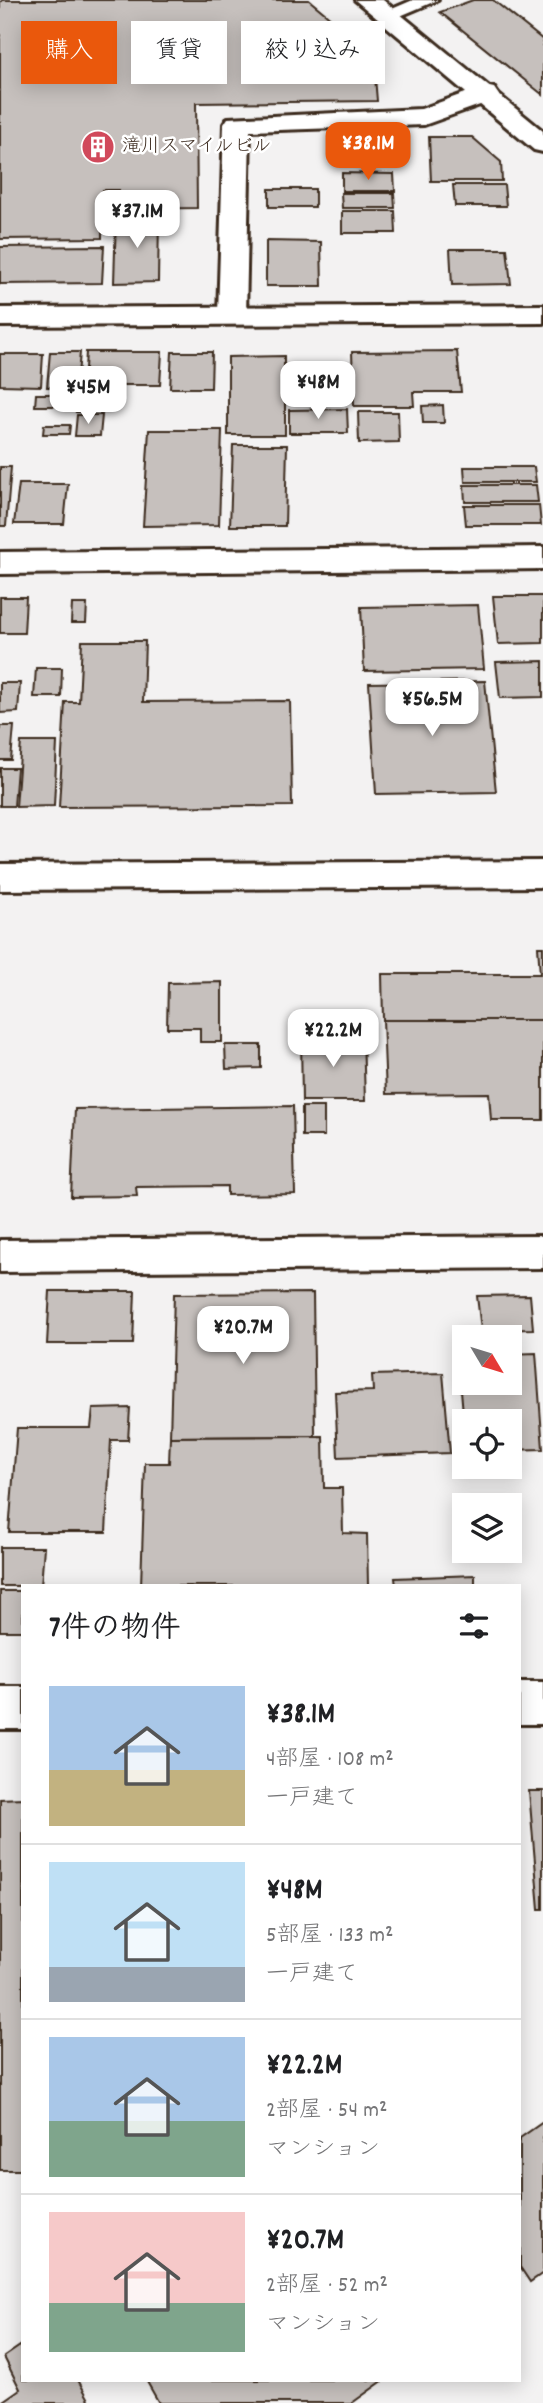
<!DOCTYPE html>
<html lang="ja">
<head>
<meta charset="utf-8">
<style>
  body { margin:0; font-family:Dekko,"Klee One",sans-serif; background:#f2f2f2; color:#202124; height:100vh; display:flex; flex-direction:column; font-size:26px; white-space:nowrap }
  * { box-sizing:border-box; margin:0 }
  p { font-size:23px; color:#757577 }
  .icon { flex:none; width:38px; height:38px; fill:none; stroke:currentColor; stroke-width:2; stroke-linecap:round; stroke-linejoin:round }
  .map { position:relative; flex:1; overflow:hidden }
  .panel { position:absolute; left:21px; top:1584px; width:500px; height:798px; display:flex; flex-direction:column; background:#fff; border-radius:0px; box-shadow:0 4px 18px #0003 }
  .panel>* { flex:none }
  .guide { position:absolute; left:21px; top:21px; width:502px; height:63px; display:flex; gap:14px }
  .needle { width:46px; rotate:128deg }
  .tools { position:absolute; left:452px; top:1325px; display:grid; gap:14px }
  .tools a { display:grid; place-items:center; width:70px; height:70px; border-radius:0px; background:#fff; box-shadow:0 4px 18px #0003; font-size:35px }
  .price { position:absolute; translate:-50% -60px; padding:0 16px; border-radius:14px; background:#fff; color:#222; font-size:23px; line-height:46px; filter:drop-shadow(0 2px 4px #0008) }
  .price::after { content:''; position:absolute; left:50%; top:42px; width:21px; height:16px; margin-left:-10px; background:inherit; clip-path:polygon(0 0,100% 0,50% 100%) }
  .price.current { background:#ea580c; color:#fff }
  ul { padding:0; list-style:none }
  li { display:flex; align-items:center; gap:21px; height:175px; padding:0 28px }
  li+li { border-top:2px solid #e0e0e0 }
  li span { display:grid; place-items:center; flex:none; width:196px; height:140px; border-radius:0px; color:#555 }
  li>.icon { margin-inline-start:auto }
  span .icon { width:84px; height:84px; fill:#fffc; stroke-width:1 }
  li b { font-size:30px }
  h2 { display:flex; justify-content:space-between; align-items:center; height:84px; padding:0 28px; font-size:30px }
  .chip { padding:0 24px; border-radius:0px; background:#fff; box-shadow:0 4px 18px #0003; font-size:24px; line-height:63px }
  .chip.current { background:#ea580c; color:#fff }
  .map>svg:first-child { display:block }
  .building { fill:#c6c0bd; stroke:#3b2a1e; stroke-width:2 }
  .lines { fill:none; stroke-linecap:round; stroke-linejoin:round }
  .service-casing { stroke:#3b2a1e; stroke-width:6 }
  .minor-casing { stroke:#3b2a1e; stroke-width:6 }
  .tertiary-casing { stroke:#3b2a1e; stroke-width:6 }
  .service { fill:#fff; fill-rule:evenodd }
  .minor { fill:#fff; fill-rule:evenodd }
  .tertiary { fill:#fff; fill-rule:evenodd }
  .labels { text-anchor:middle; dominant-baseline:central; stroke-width:5; stroke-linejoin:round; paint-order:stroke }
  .far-poi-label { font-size:19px; fill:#3b2a1e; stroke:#fff; text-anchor:start }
</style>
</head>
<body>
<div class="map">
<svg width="543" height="2403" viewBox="0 0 543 2403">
  <rect width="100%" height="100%" fill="#f3f2f2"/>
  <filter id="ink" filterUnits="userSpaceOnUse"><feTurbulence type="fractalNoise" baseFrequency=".0143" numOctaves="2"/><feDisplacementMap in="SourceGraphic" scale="14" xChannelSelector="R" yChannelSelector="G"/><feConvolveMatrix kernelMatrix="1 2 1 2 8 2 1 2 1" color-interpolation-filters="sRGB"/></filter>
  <g filter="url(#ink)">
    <g class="building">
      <polygon points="3,0 309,0 373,53 377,101 196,103 197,208 119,209 119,190 103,190 102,238 0,239 0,2"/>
      <polygon points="473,0 493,0 543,40 543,95 440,12"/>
      <polygon points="340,137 393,137 394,155 340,155"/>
      <polygon points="429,137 472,137 501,162 502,181 431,181"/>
      <polygon points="342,173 394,174 395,191 342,191"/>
      <polygon points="453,185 504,185 506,206 455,206"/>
      <rect x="269" y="189" width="46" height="18"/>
      <polygon points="341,193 394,193 395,208 342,208"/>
      <polygon points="342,211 395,211 396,233 342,233"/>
      <polygon points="159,216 158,282 114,283 116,217"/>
      <polygon points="266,241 321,242 322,286 266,286"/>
      <polygon points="104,246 102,283 0,284 0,247"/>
      <polygon points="450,249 507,249 511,284 452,285"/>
      <polygon points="457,351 461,392 413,392 414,406 354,406 352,352"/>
      <polygon points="50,352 80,352 77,387 47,387"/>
      <polygon points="86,352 162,352 160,385 84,385"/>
      <polygon points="172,352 212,352 211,388 170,388"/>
      <polygon points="0,354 43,354 41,386 0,385"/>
      <polygon points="284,356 284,368 326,368 327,401 285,401 285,435 228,435 228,357"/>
      <polygon points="78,391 112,391 111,411 76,412"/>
      <polygon points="36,394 69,394 67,406 35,406"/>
      <polygon points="443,405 444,423 423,423 422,406"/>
      <polygon points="347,409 348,433 289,433 289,410"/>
      <polygon points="358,412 398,412 399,442 359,443"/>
      <polygon points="77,415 102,415 100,436 75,436"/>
      <polygon points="44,425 70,425 69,434 43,434"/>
      <polygon points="149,430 222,430 219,525 143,526"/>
      <polygon points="233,445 287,445 285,526 230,526"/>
      <polygon points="0,467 11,467 6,526 0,526"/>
      <polygon points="464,467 534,467 536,482 465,482"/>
      <polygon points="19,484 68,484 64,524 14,524"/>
      <polygon points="464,485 536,485 538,502 465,502"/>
      <polygon points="464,505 539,505 541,525 466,525"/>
      <polygon points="493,596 543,596 543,643 498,644"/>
      <polygon points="0,597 26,597 24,633 0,633"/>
      <polygon points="72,604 87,604 86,623 71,623"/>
      <polygon points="478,605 484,669 364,671 361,607"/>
      <polygon points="82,641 145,641 143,702 290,701 292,806 59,807 65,702 79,702"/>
      <polygon points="543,661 543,697 500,698 496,662"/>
      <polygon points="36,668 62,668 61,697 34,697"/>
      <polygon points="485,681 496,792 376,794 369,683"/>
      <polygon points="0,683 20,683 18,712 0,713"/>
      <polygon points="0,726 14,726 11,760 0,760"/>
      <polygon points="21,742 57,742 54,806 16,807"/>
      <polygon points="0,768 17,768 14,806 0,806"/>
      <polygon points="538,947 543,947 543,1020 383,1020 382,974 540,974"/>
      <polygon points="222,982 222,1042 200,1042 200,1028 167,1028 168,983"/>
      <polygon points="383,1020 543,1020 543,1120 491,1120 489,1093 386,1094"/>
      <polygon points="301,1036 363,1036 365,1101 302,1101"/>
      <polygon points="225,1045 261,1045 261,1068 226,1069"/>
      <polygon points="293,1106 295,1194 227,1195 227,1186 136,1187 137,1196 71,1197 75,1109"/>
      <rect x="302" y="1107" width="22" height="29"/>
      <polygon points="50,1291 135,1291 133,1344 47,1344"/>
      <polygon points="313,1293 315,1436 170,1437 174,1294"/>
      <polygon points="530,1295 533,1329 481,1330 477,1296"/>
      <polygon points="536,1353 543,1449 509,1450 509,1421 464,1421 464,1425 458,1355 464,1355 464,1382 509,1382 509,1354"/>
      <polygon points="443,1373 450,1453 338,1457 335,1392 373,1391 372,1375"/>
      <polygon points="130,1408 128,1440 111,1440 106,1532 9,1532 17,1428 91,1428 93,1409"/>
      <polygon points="323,1436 324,1488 342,1488 343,1533 367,1534 368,1586 141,1586 145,1463 169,1463 170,1437"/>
      <polygon points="0,1547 44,1547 41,1586 0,1586"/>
      <polygon points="475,1575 475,1586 396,1586 395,1578"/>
      <rect x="0" y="1591" width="23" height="40"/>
      <polygon points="529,1791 543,1791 543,1909 539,1909"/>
      <polygon points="23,1798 23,2170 0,2170 0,1799"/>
      <polygon points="543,2122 543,2273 530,2282 520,2267 520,2138"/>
      <polygon points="23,2344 23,2380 78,2380 91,2403 0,2403 20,2389 4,2357"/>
      <polygon points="146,2380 384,2380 352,2403 159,2403"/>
    </g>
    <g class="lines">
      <defs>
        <polygon id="service" points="413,0 438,0 393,19 381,19 378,15"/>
        <g id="minor">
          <polygon points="485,86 494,88 498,94 494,100 424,125 250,131 246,315 242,321 232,324 222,321 218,315 224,124 228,118 421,109"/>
          <polygon points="543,547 543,569 0,574 0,552"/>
          <polygon points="543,1236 543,1268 0,1272 0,1240"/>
          <rect x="520" y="1682" width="23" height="42"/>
          <rect x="0" y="1687" width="23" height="42"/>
        </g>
        <g id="tertiary">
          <polygon points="355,0 383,0 543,131 543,152 534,150"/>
          <polygon points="543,305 543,323 0,326 0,308"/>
          <polygon points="543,861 543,887 0,890 0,864"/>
        </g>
      </defs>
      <use href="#service" class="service-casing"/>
      <use href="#minor" class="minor-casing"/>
      <use href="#tertiary" class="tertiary-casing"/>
      <use href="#service" class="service"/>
      <use href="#minor" class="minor"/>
      <use href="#tertiary" class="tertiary"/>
    </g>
  </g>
  <defs>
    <symbol id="building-disc" viewBox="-11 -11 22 22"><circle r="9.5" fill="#d1495b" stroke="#fff"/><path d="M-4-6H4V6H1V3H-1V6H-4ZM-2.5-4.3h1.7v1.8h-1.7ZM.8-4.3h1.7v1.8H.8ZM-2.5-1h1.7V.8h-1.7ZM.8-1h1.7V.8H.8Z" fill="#fff"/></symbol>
  </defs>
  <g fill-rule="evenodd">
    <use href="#building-disc" x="79" y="128" width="38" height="38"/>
  </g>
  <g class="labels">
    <g class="far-poi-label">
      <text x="122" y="147">滝川スマイルビル</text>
    </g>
  </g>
</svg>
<div class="tools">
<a><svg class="needle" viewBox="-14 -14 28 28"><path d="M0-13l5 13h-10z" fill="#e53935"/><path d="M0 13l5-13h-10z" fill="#757577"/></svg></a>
<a><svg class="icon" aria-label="locate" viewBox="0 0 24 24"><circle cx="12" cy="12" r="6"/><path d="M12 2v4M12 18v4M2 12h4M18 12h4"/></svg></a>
<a><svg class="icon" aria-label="layers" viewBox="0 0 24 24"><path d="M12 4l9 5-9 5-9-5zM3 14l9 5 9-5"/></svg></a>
</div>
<b class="price current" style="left:368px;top:182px">¥38.1M</b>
<b class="price" style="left:137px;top:250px">¥37.1M</b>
<b class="price" style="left:318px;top:421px">¥48M</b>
<b class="price" style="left:88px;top:426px">¥45M</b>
<b class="price" style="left:432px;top:738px">¥56.5M</b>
<b class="price" style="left:333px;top:1069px">¥22.2M</b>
<b class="price" style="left:243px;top:1366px">¥20.7M</b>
<div class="guide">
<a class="chip current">購入</a>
<a class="chip">賃貸</a>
<a class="chip">絞り込み</a>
</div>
<section class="panel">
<h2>7件の物件<svg class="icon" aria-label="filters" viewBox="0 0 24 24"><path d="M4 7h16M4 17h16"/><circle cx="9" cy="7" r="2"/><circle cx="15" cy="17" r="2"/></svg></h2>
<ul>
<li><span style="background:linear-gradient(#a9c7e8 60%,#c2b280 0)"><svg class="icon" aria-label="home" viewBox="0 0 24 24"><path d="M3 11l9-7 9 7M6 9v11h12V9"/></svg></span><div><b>¥38.1M</b><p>4部屋 · 108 m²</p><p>一戸建て</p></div></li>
<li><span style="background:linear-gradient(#bfe0f5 75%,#9aa5b1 0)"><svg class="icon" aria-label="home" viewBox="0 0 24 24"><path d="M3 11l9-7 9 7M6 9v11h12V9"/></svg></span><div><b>¥48M</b><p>5部屋 · 133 m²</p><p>一戸建て</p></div></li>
<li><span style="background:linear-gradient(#a9c7e8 60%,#7fa58c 0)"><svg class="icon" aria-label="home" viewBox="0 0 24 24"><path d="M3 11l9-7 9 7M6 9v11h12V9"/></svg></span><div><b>¥22.2M</b><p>2部屋 · 54 m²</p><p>マンション</p></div></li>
<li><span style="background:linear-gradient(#f6c9c9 65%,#7fa58c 0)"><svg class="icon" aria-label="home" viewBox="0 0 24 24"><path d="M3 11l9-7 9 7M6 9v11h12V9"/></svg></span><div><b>¥20.7M</b><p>2部屋 · 52 m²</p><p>マンション</p></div></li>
</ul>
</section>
</div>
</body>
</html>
